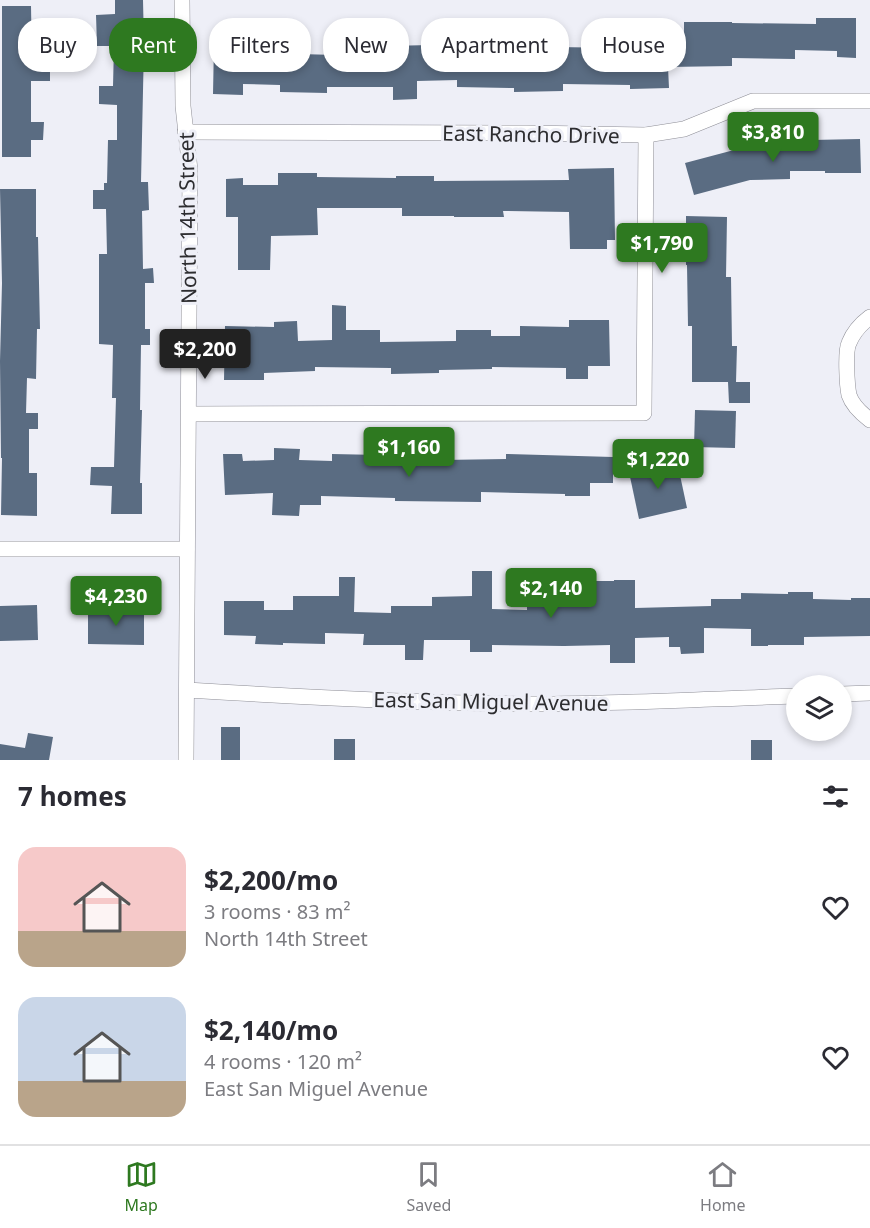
<!DOCTYPE html>
<html lang="en">
<head>
<meta charset="utf-8">
<style>
  body { margin:0; font-family:"Noto Sans",sans-serif; background:#f7f7f7; color:#2b2b33; height:100vh; display:flex; flex-direction:column; font-size:22px; white-space:nowrap }
  * { box-sizing:border-box; margin:0 }
  p { font-size:20px; color:#7c7c81 }
  .icon { flex:none; width:33px; height:33px; fill:none; stroke:currentColor; stroke-width:2; stroke-linecap:round; stroke-linejoin:round }
  .map { position:relative; height:760px; overflow:hidden }
  .details { display:flex; flex-direction:column; background:#fff; flex:1 }
  .details>* { flex:none }
  .hud { position:absolute; left:18px; top:18px; width:834px; height:54px; display:flex; gap:12px }
  .tools { position:absolute; left:786px; top:675px; display:grid; gap:12px }
  .tools a { display:grid; place-items:center; width:66px; height:66px; border-radius:50%; background:#fff; box-shadow:0 3px 9px #0003; font-size:30px }
  .price { position:absolute; translate:-50% -51px; padding:0 14px; border-radius:6px; background:#2e7920; color:#fff; font-size:20px; line-height:39px; filter:drop-shadow(0 2px 3px #0008) }
  .price::after { content:''; position:absolute; left:50%; top:36px; width:18px; height:14px; margin-left:-9px; background:inherit; clip-path:polygon(0 0,100% 0,50% 100%) }
  .price.current { background:#222; color:#fff }
  ul { padding:0; list-style:none }
  li { display:flex; align-items:center; gap:18px; height:150px; padding:0 18px }
  li span { display:grid; place-items:center; flex:none; width:168px; height:120px; border-radius:18px; color:#555 }
  li>.icon { margin-inline-start:auto }
  span .icon { width:72px; height:72px; fill:#fffc; stroke-width:1 }
  li b { font-size:26px }
  h2 { display:flex; justify-content:space-between; align-items:center; height:72px; padding:0 18px; font-size:26px }
  .chip { padding:0 21px; border-radius:24px; background:#fff; box-shadow:0 3px 9px #0003; font-size:21px; line-height:54px }
  .chip.current { background:#2e7920; color:#fff }
  .tabs { display:flex; justify-content:space-around; align-items:center; height:84px; border-top:2px solid #e1e1e2; background:#fff; font-size:16px; color:#7c7c81 }
  .tabs a { display:grid; justify-items:center; gap:3px }
  .tabs .current { color:#2e7920 }
  .map>svg:first-child { display:block }
  .building { fill:#5a6c82 }
  .lines { fill:none; stroke-linecap:round; stroke-linejoin:round }
  .street-casing { stroke:#8e8e96; stroke-width:16 }
  .street { stroke:#fff; stroke-width:15 }
  .labels { text-anchor:middle; dominant-baseline:central; stroke-width:6; stroke-linejoin:round; paint-order:stroke }
  .street-label { font-size:21px; fill:#2d2d30; stroke:#eeeff7 }
</style>
</head>
<body>
<div class="map">
<svg width="870" height="760" viewBox="0 0 870 760">
  <rect width="100%" height="100%" fill="#eeeff7"/>
  <g class="building">
    <polygon points="115,0 143,0 144,45 141,182 148,182 149,210 142,211 143,269 153,268 154,283 145,283 145,329 150,329 150,345 141,345 140,410 142,410 140,483 142,483 142,514 111,514 112,486 90,485 91,467 114,467 116,398 112,398 113,345 99,344 99,254 107,254 106,209 93,209 93,190 104,190 104,183 107,183 108,140 117,140 117,105 99,104 99,86 113,86 114,46 97,46 96,15 115,14"/>
    <polygon points="2,6 31,6 32,63 50,63 50,81 31,81 31,122 44,122 43,140 31,140 31,157 2,157"/>
    <polygon points="816,18 856,18 856,58 837,57 837,51 795,50 795,59 732,58 732,66 668,67 669,88 630,89 630,85 563,84 563,91 514,92 514,88 457,87 457,80 417,81 417,99 393,100 393,87 327,87 327,93 280,92 280,85 243,84 243,95 213,94 214,44 262,45 262,53 336,55 361,54 361,39 389,39 389,46 430,45 430,51 442,51 442,55 490,56 491,46 621,48 621,49 684,48 684,22 732,22 732,23 816,24"/>
    <polygon points="860,139 861,173 825,173 825,171 790,171 790,179 750,180 694,195 685,163 753,145 753,141 771,140 771,147 812,146 812,140"/>
    <polygon points="614,168 615,240 607,240 607,249 570,249 569,212 503,211 504,217 454,217 454,216 402,216 402,208 317,208 318,235 271,236 270,270 238,270 238,217 226,217 226,179 243,178 243,185 278,185 278,173 317,173 317,177 396,178 396,176 434,176 434,181 569,180 568,169"/>
    <polygon points="0,189 36,189 36,237 38,237 40,329 37,329 36,379 27,378 26,413 38,413 38,429 29,429 29,473 37,473 37,516 1,515 2,458 1,458 0,361 2,283"/>
    <polygon points="686,216 727,217 726,277 731,277 732,346 737,346 736,382 750,382 750,403 729,403 728,382 692,382 692,326 688,326 687,265 686,265"/>
    <polygon points="332,305 346,306 346,330 380,330 380,342 456,341 456,330 491,330 491,336 520,336 520,326 569,327 569,320 609,320 610,366 588,366 588,379 566,379 566,368 492,367 492,369 439,370 439,373 391,374 391,368 315,367 315,371 264,373 264,380 224,380 225,326 274,327 274,322 297,321 298,341 332,340"/>
    <polygon points="695,410 736,411 735,448 694,447"/>
    <polygon points="274,448 300,449 299,460 332,461 332,454 380,455 379,458 442,458 442,460 506,459 506,454 613,457 613,483 590,483 590,496 565,496 565,494 481,492 481,502 395,501 395,498 321,496 321,505 300,505 299,516 272,515 273,493 225,495 223,454 242,454 243,461 274,460"/>
    <polygon points="677,461 687,508 639,519 629,472"/>
    <polygon points="472,571 492,571 492,609 527,610 527,587 571,588 571,581 614,581 614,580 635,580 635,608 711,606 711,599 741,599 741,593 788,594 788,592 813,592 813,599 851,600 851,598 870,598 870,636 804,637 804,645 768,645 768,646 751,646 751,629 704,628 704,653 681,654 680,647 669,647 669,637 635,638 635,663 610,663 610,645 564,646 492,645 492,652 470,652 470,640 424,640 423,660 405,660 405,645 363,645 364,634 325,633 325,644 283,643 283,645 255,644 256,636 224,635 224,601 264,601 264,610 293,610 293,596 339,596 339,577 355,577 354,612 391,613 391,606 432,606 432,597 472,596"/>
    <polygon points="37,605 38,640 0,641 0,606"/>
    <polygon points="88,609 144,610 144,645 88,644"/>
    <rect x="221" y="727" width="19" height="33"/>
    <polygon points="28,733 53,737 49,760 0,760 0,744 25,748"/>
    <rect x="334" y="739" width="21" height="21"/>
    <rect x="751" y="740" width="21" height="20"/>
  </g>
  <g class="lines">
    <defs>
      <g id="street">
        <polyline points="182,0 183,106 190,170 186,760"/>
        <polyline points="185,132 527,133 646,135 684,129 753,101 870,101"/>
        <path d="M870 317C862 323 853 333 849 343 845 351 847 385 849 395 852 404 862 414 870 420"/>
        <polyline points="189,414 644,413 646,135"/>
        <polyline points="0,549 187,549"/>
        <path d="M187 690C300 697 414 703 528 704 617 704 707 699 796 696"/>
        <polyline points="842,694 870,693"/>
      </g>
    </defs>
    <use href="#street" class="street-casing"/>
    <use href="#street" class="street"/>
  </g>
  <g class="labels">
    <g class="street-label">
      <text transform="translate(531 134) rotate(1)">East Rancho Drive</text>
      <text transform="translate(187 218) rotate(-91)">North 14th Street</text>
      <text transform="translate(491 701) rotate(1)">East San Miguel Avenue</text>
    </g>
  </g>
</svg>
<div class="tools">
<a><svg class="icon" aria-label="layers" viewBox="0 0 24 24"><path d="M12 4l9 5-9 5-9-5zM3 14l9 5 9-5"/></svg></a>
</div>
<b class="price" style="left:773px;top:163px">$3,810</b>
<b class="price" style="left:662px;top:274px">$1,790</b>
<b class="price current" style="left:205px;top:380px">$2,200</b>
<b class="price" style="left:409px;top:478px">$1,160</b>
<b class="price" style="left:658px;top:490px">$1,220</b>
<b class="price" style="left:551px;top:619px">$2,140</b>
<b class="price" style="left:116px;top:627px">$4,230</b>
<div class="hud">
<a class="chip">Buy</a>
<a class="chip current">Rent</a>
<a class="chip">Filters</a>
<a class="chip">New</a>
<a class="chip">Apartment</a>
<a class="chip">House</a>
</div>
</div>
<section class="details">
<h2>7 homes<svg class="icon" aria-label="filters" viewBox="0 0 24 24"><path d="M4 7h16M4 17h16"/><circle cx="9" cy="7" r="2"/><circle cx="15" cy="17" r="2"/></svg></h2>
<ul>
<li><span style="background:linear-gradient(#f6c9c9 70%,#b9a48a 0)"><svg class="icon" aria-label="home" viewBox="0 0 24 24"><path d="M3 11l9-7 9 7M6 9v11h12V9"/></svg></span><div><b>$2,200/mo</b><p>3 rooms · 83 m²</p><p>North 14th Street</p></div><svg class="icon" aria-label="heart" viewBox="0 0 24 24"><path d="M12 20l-8-8c-3-5 5-10 8-4 3-6 11-1 8 4z"/></svg></li>
<li><span style="background:linear-gradient(#c9d6e8 70%,#b9a48a 0)"><svg class="icon" aria-label="home" viewBox="0 0 24 24"><path d="M3 11l9-7 9 7M6 9v11h12V9"/></svg></span><div><b>$2,140/mo</b><p>4 rooms · 120 m²</p><p>East San Miguel Avenue</p></div><svg class="icon" aria-label="heart" viewBox="0 0 24 24"><path d="M12 20l-8-8c-3-5 5-10 8-4 3-6 11-1 8 4z"/></svg></li>
</ul>
</section>
<nav class="tabs">
<a class="current"><svg class="icon" aria-label="map" viewBox="0 0 24 24"><path d="M3 6l6-2 6 2 6-2v14l-6 2-6-2-6 2zM9 4v14M15 6v14"/></svg>Map</a>
<a><svg class="icon" aria-label="saved" viewBox="0 0 24 24"><path d="M7 4h10v16l-5-4-5 4z"/></svg>Saved</a>
<a><svg class="icon" aria-label="home" viewBox="0 0 24 24"><path d="M3 11l9-7 9 7M6 9v11h12V9"/></svg>Home</a>
</nav>
</body>
</html>
